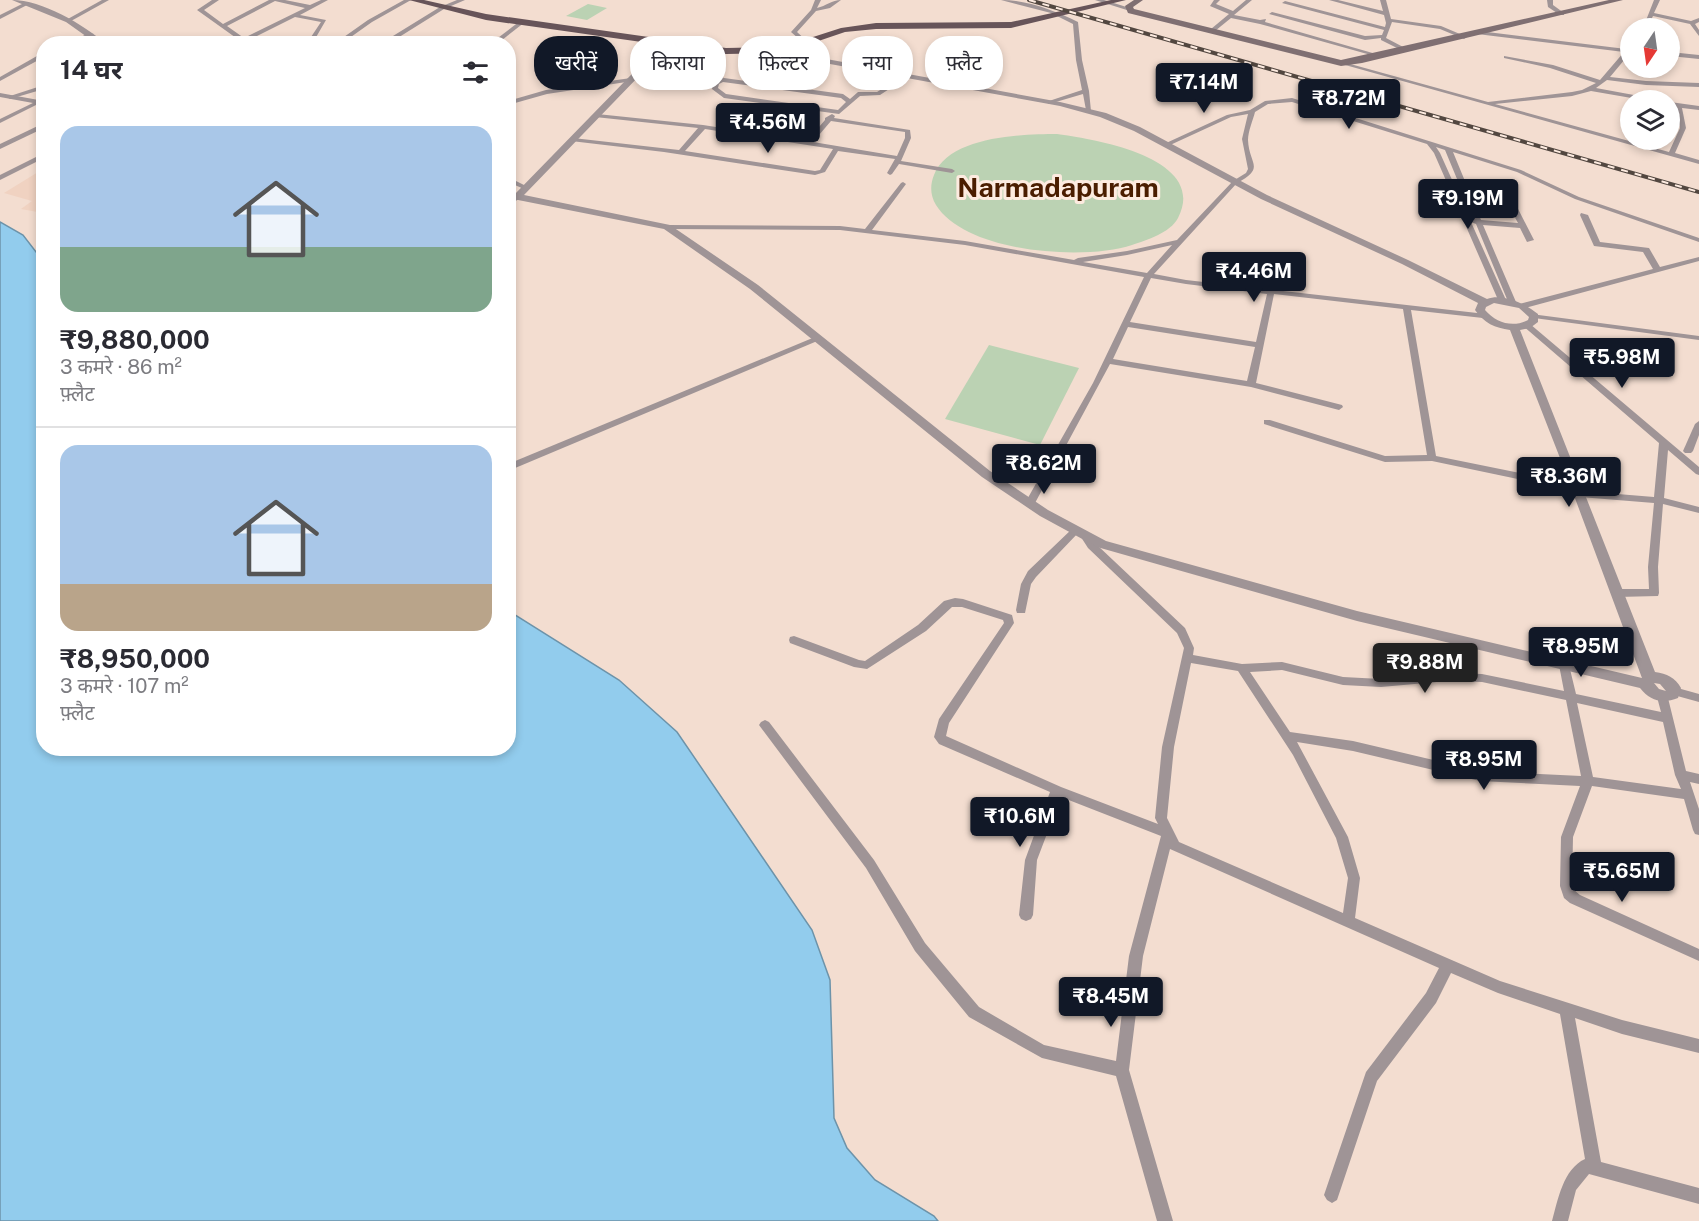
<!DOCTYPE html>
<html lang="hi">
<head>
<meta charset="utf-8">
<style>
  body { margin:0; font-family:"Public Sans","Noto Sans Devanagari",sans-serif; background:#f2f2f3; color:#2b2b33; height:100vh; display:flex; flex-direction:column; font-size:22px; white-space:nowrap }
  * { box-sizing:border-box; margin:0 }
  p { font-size:20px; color:#7c7c81 }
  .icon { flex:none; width:33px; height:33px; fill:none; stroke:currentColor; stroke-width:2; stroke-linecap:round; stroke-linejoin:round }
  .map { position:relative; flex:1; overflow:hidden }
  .drawer { position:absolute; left:36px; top:36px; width:480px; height:720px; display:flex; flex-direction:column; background:#fff; border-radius:24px; box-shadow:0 3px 9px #0003 }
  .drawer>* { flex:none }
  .top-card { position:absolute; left:534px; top:36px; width:570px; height:54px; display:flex; gap:12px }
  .needle { width:39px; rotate:193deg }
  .tools { position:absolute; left:1620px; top:18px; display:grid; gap:12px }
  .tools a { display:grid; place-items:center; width:60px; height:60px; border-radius:50%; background:#fff; box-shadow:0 3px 9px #0003; font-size:30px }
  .price { position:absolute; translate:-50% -51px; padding:0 14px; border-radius:6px; background:#111827; color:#fff; font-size:20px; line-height:39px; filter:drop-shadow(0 2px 3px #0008) }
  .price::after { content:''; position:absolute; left:50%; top:36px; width:18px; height:14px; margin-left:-9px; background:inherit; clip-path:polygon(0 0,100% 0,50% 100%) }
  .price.active { background:#222; color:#fff }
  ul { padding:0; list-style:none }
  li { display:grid; align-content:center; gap:12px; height:318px; padding:0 24px }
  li+li { border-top:2px solid #e1e1e2 }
  li span { display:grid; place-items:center; height:186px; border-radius:18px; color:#555 }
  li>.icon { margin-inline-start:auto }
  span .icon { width:108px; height:108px; fill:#fffc; stroke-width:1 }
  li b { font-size:26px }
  h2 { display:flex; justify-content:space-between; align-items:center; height:72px; padding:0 24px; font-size:26px }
  .chip { padding:0 21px; border-radius:24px; background:#fff; box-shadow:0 3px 9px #0003; font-size:21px; line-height:54px }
  .chip.active { background:#111827; color:#fff }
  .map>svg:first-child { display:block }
  .built { fill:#f0d2c1 }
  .green { fill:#bbd2b3 }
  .water { fill:#92cced; stroke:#6d93a9; stroke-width:1.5 }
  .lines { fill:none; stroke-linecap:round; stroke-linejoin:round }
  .minor { fill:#9f9496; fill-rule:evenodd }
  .tertiary { fill:#9f9496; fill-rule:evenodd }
  .secondary { fill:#7f6f72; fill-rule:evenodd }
  .primary { fill:#675459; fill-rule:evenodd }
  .rail-casing { stroke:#524740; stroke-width:4 }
  .rail { stroke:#fdebe0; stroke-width:2; stroke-dasharray:7; stroke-linecap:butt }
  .labels { text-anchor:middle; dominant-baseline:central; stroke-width:6; stroke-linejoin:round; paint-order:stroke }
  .far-town-label { font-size:27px; font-weight:bold; fill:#4a1d00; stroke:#fdebe0 }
</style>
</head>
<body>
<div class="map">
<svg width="1699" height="1221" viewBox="0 0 1699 1221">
  <rect width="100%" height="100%" fill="#f3ddd0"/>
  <polygon class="built" points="43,169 43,213 21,209 32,201 4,193"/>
  <g class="green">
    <polygon points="588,4 607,8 587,20 566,16"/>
    <path d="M1057 134C1095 139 1209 158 1178 218 1170 233 1147 240 1132 245 1084 261 966 253 936 205 930 195 930 185 934 175 949 136 1022 134 1057 134Z"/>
    <polygon points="989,345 1079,368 1040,445 945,419"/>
  </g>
  <polygon class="water" points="0,222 23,235 43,261 44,748 508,748 509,611 619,680 677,732 812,930 830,980 834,1118 847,1148 875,1180 934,1216 938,1221 0,1221"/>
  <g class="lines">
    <g class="minor">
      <polygon points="102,0 109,0 71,21 66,20"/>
      <path d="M212 0H219L204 10 223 24 269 0H285L310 5 321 0H328L300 15 326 20 315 39 331 44H319L309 40 321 22 295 17 241 44H233L239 40 197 10ZM275 1 305 8 244 38 227 26Z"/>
      <polygon points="404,0 411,0 372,22 341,44 334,44 368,20"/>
      <polygon points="457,0 465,0 444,9 388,44 380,44 440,7"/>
      <path d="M815 0H821L817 8C826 6 832 0 841 0L830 8 816 11 797 32 809 43 806 45 791 32 811 10Z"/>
      <path d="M1001 0C1028 0 1055 11 1078 22L1082 60 1089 91 1091 111 1086 110 1083 94 1049 104 1046 102 1082 90 1076 60 1073 24 1051 13Z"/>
      <polygon points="1095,0 1104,0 1133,9 1130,11"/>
      <polygon points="1214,0 1220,0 1216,4 1233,11 1246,0 1252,0 1234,15 1260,20 1266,19 1265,22 1383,56 1378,57 1260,24 1231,18 1215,31 1211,31 1211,29 1229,14 1210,6"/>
      <polygon points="1329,0 1338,0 1383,11 1380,0 1386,0 1391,19 1441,26 1467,37 1464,39 1440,29 1392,22 1386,38 1407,49 1407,51 1405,52 1381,40 1381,38 1365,40 1269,14 1272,12 1365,36 1382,35 1384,30 1282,3 1285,1 1385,27 1386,23 1384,15"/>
      <polygon points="1547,0 1553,0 1553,5 1564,13 1564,15 1560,15 1548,7"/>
      <polygon points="1654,0 1660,0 1654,13 1691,21 1699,18 1699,22 1695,24 1699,30 1699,36 1690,24 1653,16 1647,28 1643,28"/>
      <polygon points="24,3 29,4 0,19 0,15"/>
      <polygon points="520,21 525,22 497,44 490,44"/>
      <polygon points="1479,31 1626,49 1630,46 1630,53 1610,77 1646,81 1699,83 1699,87 1646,85 1607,80 1596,88 1650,98 1653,100 1643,100 1591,91 1572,96 1495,104 1669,152 1680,128 1676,107 1670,106 1670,102 1699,106 1699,110 1682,108 1686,128 1675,153 1699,160 1699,164 1338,63 1343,62 1488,102 1572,92 1582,90 1596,83 1550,68 1504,58 1504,56 1553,65 1600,80 1624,52 1477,34 1476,33"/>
      <polygon points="89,33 94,34 75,44 66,44"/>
      <path d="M694 45 696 46V48L662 57 720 66 716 74 724 78 843 94 850 99 858 92H877L904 75 909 76 880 95 860 96 839 114 724 98 712 89 713 83 717 80 710 75 714 68 650 58ZM723 82 841 98 846 102 838 110 726 94 718 88 719 84Z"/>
      <polygon points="44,52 44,57 0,81 0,77"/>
      <polygon points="1670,52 1699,55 1699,59 1670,56"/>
      <polygon points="631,78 634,80 633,81 547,94 508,105 508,101 546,90"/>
      <polygon points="44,85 44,89 10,99 7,97"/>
      <path d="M1292 98 1521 170 1579 197 1699 238V242L1575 199 1517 172 1453 152 1481 220 1518 223 1508 205 1515 203 1534 240 1527 242 1520 228 1483 225 1516 302 1512 304H1509L1476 224 1471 222 1474 220 1445 150 1436 147 1440 153 1506 300 1502 302H1499L1434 153 1427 144 1292 102 1268 104 1255 112C1253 120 1248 131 1248 140 1249 165 1266 167 1237 183L1154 274 1186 280 1486 314V318H1483L1411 310 1436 456 1539 477 1581 491 1654 497 1659 443 1523 326 1524 324H1530L1699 467V475L1696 474 1668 450 1664 498 1699 507V513L1663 504 1658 567 1659 593 1658 596 1617 597 1612 593 1617 589H1649L1648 567 1654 503 1580 497 1537 483 1432 461 1385 462 1264 424V420H1270L1385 456 1427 455 1403 309 1274 294 1256 383 1342 405 1343 407 1339 410 1251 387 1110 364 1035 503 1030 506 1025 503 1093 383 1144 277 965 245 840 230 667 229 663 227 667 225 840 226 865 229 901 183 903 182 906 184 872 230 965 241 1074 260 1078 258 1127 251 1177 240 1233 181 1246 173 1248 169 1242 139 1248 114 1231 117 1168 146H1164V144L1227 115 1250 110 1265 101ZM1172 245 1147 273 1083 262 1127 255ZM1151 278 1186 284 1267 294 1256 342 1130 322ZM1128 327 1255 347 1247 381 1113 359Z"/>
      <polygon points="37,101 42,102 0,123 0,119"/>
      <path d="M597 114 703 125 807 141 825 120V118L832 114 835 116 834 118 910 130 911 138 901 161 952 169 955 171 952 173 899 164 892 174 890 175 887 173 895 159 838 151 825 172 815 175 664 152 571 141V139L573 138 679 150 698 128 595 117V115ZM831 121 905 132V138L897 156 813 142ZM705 129 833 149 820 170 815 171 685 151Z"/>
      <polygon points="44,123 44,128 0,149 0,144"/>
      <polygon points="44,153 44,158 0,180 0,175"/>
      <polygon points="508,177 528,187 529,188 524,189 508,182"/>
      <polygon points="515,196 521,197 508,207 508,201"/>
      <polygon points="1581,213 1588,215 1600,242 1649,248 1660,267 1699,257 1699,261 1525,308 1519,308 1519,304 1653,269 1643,252 1594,246 1580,215"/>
      <polygon points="1531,314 1699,336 1699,340 1534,318 1531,318"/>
      <polygon points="815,337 818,337 822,339 508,471 508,464"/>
      <polygon points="1699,421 1699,435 1693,451 1691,453 1685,453 1683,451 1695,424"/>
      <polygon points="1076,527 1081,530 1079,532 1036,577 1031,584 1025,613 1017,613 1016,610 1021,584 1028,571 1073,528"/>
      <path d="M1084 531 1087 532 1096 544 1185 628 1194 648 1193 655 1242 664 1282 662 1343 677 1381 679 1448 673 1482 674 1564 691 1559 665 1560 662H1568L1569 665 1576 694 1661 712 1657 697 1659 694H1667L1686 771 1699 774V784L1690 782 1699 809V835L1695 834 1693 830 1684 799 1592 786 1573 837 1572 886 1574 890 1580 895 1699 949V961L1570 903 1564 898 1560 886 1561 837 1580 786 1480 781 1353 751 1297 742 1348 837 1360 878 1355 918 1500 981 1622 1020 1699 1039V1053L1622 1034 1575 1018 1601 1162 1699 1188V1204L1589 1174 1576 1190 1568 1221H1552C1558 1200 1563 1169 1585 1159L1560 1014 1498 993 1451 973 1436 1003 1377 1081 1337 1200 1332 1203 1327 1200 1324 1195 1366 1072 1426 993 1439 968 1170 849 1143 956 1129 1070 1173 1221H1157L1116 1076 1042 1058 969 1017 915 951 866 868 759 725 761 722 765 720 769 722 874 860 925 943 979 1007 1044 1045 1116 1061 1129 956 1161 836 1061 797 1037 860 1033 915 1031 919 1026 921 1021 919 1019 915 1025 860 1050 792 939 744 934 737 939 719 1004 623 1003 620 962 607H952L926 631 867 669 854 667 790 643 789 640 790 637 794 636 859 660 865 661 918 625 944 601 955 598 963 599 1012 615 1014 623 949 723 946 736 1061 787 1158 824 1155 818 1162 747 1184 648 1177 633 1088 548 1079 534ZM1191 663 1238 671 1293 755 1336 838 1348 878 1343 913 1179 842 1167 818 1174 747ZM1282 670 1343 685 1381 687 1448 681 1482 682 1566 700 1581 776 1480 771 1353 741 1290 732 1250 672ZM1577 703 1663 722 1675 775 1681 789 1593 777Z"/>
      <polygon points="1674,687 1699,694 1699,702 1670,694 1668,691 1670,688"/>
    </g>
    <g class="tertiary">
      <path d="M12 0C42 0 83 24 106 44H97L66 22Z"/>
      <path d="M664 41 671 43 524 195 670 225 758 285 990 471 1048 510 1106 541 1357 611 1642 678 1560 458 1510 330C1495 328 1484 323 1475 310L1478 303 1402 264 1261 199 1134 131 1100 117 1060 106 819 62 802 57 789 48 796 46 821 58 1060 102 1106 113 1140 127 1267 195 1408 260 1487 299C1503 293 1525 304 1538 314V322L1530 328 1520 330 1655 672C1667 674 1675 677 1681 688L1678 698C1663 704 1650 701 1640 688L1357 621 1097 547 1040 516 982 477 750 289 664 229 508 198V192L515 194ZM1494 303 1519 308 1529 317 1528 320C1513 328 1496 323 1485 310L1486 307ZM1654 683 1660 684 1666 691 1659 689Z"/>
      <polygon points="0,93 44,101 44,105 0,97"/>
    </g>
    <polygon class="secondary" points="1134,0 1143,0 1133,7 1134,9 1341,60 1609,0 1623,0 1362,63 1341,66 1128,13 1125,6"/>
    <polygon class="primary" points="409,0 424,0 486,14 726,48 782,47 841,28 876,23 1011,22 1111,0 1126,0 1011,28 876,29 845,32 783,53 726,54 486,20"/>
    <defs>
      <polyline id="rail" points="1029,0 1699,192"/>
    </defs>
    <use href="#rail" class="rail-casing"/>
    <use href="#rail" class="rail"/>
  </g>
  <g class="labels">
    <g class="far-town-label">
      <text x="1058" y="187">Narmadapuram</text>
    </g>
  </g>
</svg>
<div class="tools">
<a><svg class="needle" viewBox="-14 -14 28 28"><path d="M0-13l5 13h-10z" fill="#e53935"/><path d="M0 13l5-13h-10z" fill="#7c7c81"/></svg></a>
<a><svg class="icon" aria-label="layers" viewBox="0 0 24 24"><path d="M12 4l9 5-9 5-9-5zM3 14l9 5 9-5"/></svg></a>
</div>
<b class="price" style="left:1204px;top:114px">₹7.14M</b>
<b class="price" style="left:1349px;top:130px">₹8.72M</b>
<b class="price" style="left:768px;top:154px">₹4.56M</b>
<b class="price" style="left:1468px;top:230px">₹9.19M</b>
<b class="price" style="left:1254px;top:303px">₹4.46M</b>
<b class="price" style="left:1622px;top:389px">₹5.98M</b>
<b class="price" style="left:1044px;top:495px">₹8.62M</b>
<b class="price" style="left:1569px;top:508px">₹8.36M</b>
<b class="price" style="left:1581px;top:678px">₹8.95M</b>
<b class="price active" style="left:1425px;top:694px">₹9.88M</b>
<b class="price" style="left:1484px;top:791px">₹8.95M</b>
<b class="price" style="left:1020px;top:848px">₹10.6M</b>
<b class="price" style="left:1622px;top:903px">₹5.65M</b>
<b class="price" style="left:1111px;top:1028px">₹8.45M</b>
<div class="top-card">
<a class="chip active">खरीदें</a>
<a class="chip">किराया</a>
<a class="chip">फ़िल्टर</a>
<a class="chip">नया</a>
<a class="chip">फ़्लैट</a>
</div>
<section class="drawer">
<h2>14 घर<svg class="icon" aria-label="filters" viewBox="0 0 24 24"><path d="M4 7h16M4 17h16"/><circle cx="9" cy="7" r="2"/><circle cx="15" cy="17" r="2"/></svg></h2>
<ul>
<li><span style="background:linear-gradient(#a9c7e8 65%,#7fa58c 0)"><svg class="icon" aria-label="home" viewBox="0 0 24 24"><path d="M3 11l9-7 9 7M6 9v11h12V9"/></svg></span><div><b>₹9,880,000</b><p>3 कमरे · 86 m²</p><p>फ़्लैट</p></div></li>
<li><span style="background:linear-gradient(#a9c7e8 75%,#b9a48a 0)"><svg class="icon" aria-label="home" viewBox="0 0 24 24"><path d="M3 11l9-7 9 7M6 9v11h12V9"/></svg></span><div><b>₹8,950,000</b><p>3 कमरे · 107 m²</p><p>फ़्लैट</p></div></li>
</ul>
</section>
</div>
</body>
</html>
